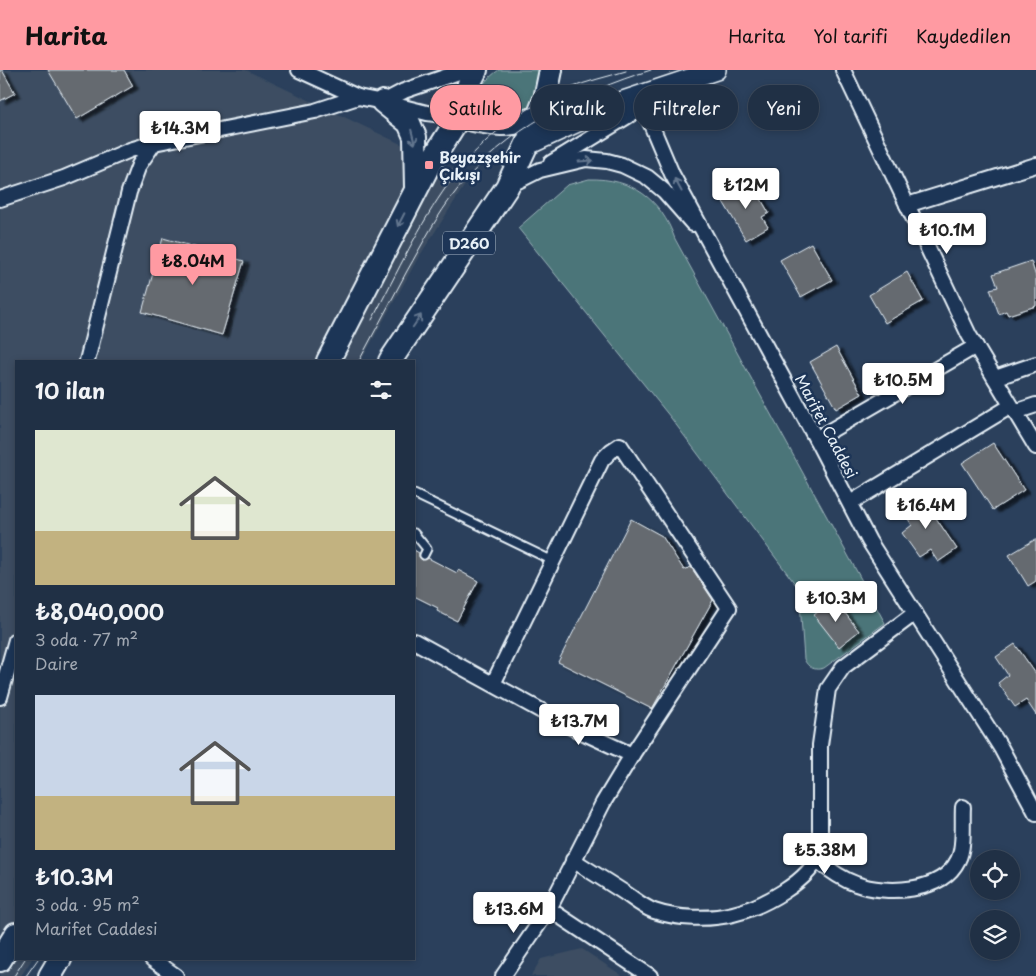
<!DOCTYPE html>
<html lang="tr">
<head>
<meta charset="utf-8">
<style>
  body { margin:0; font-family:"Playpen Sans",sans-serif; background:#28384c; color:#f1f3f6; height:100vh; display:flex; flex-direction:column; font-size:19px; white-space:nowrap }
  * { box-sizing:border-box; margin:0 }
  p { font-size:16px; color:#a2a9b3 }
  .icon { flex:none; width:28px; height:28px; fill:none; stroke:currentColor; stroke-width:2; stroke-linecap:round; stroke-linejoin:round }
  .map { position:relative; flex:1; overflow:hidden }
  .sheet { position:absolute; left:15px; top:290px; width:400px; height:600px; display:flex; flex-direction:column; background:#203045; border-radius:0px; box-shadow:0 2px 8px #0003,0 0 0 1px #3d4b5e }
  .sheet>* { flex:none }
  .top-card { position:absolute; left:430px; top:15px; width:475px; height:45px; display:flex; gap:10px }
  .buttons { position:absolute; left:970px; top:780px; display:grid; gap:10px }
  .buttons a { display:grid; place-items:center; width:50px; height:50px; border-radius:50%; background:#203045; box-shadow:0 2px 8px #0003,0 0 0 1px #3d4b5e; font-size:25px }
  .price { position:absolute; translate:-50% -42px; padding:0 11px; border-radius:5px; background:#fff; color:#222; font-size:16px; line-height:32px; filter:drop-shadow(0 1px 2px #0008) }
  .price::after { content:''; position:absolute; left:50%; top:30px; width:15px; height:11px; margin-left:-8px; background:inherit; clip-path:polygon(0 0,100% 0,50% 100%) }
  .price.active { background:#ff9aa2; color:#111 }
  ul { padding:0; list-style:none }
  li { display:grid; align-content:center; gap:10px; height:265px; padding:0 20px }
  li span { display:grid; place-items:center; height:155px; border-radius:0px; color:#555 }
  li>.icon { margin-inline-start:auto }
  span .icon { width:90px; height:90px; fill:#fffc; stroke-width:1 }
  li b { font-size:21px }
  h2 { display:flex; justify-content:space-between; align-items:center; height:60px; padding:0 20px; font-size:21px }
  .pill { padding:0 18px; border-radius:22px; background:#203045; box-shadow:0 2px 8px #0003,0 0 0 1px #3d4b5e; font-size:18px; line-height:45px }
  .pill.active { background:#ff9aa2; color:#111 }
  header { display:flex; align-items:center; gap:30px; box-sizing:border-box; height:70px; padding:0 25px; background:#ff9aa2; color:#111 }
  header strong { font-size:24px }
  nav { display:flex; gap:28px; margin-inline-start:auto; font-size:18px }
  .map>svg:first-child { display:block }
  .built { fill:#3c4d62 }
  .green { fill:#4b7479; stroke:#9ab2b8 }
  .building { fill:#656a70; stroke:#e8f1f8; filter:url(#shadow) }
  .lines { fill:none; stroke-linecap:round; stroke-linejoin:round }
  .service-casing { stroke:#e8f1f8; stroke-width:11 }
  .minor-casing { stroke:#e8f1f8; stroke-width:18 }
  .secondary-casing { stroke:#e8f1f8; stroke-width:22 }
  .trunk-casing { stroke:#e8f1f8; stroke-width:26 }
  .service { stroke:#1d3557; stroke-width:7 }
  .minor { stroke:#1d3557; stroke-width:14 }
  .secondary { stroke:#1d3557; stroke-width:19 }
  .trunk { stroke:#1d3557; stroke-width:22 }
  .tram { stroke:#e8f1f8; stroke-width:1 }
  .oneway { stroke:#64778f }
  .poi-dot { fill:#ff9aa2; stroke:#1d3557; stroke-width:2 }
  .labels { text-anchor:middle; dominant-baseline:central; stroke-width:5; stroke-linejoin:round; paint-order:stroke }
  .shield { fill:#1d3557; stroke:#abb9c8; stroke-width:1 }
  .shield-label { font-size:14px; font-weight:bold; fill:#e8f1f8 }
  .poi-label { font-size:15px; font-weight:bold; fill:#e8f1f8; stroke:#1d3557; text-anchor:start }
  .street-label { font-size:15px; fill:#e8f1f8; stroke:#1d3557 }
</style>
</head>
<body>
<header>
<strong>Harita</strong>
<nav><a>Harita</a><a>Yol tarifi</a><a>Kaydedilen</a></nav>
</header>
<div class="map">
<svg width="1036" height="906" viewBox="0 0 1036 906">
  <defs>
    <filter id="shadow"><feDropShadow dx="5.5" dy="3" stdDeviation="1" flood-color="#0009"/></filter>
  </defs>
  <rect width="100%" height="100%" fill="#2b405c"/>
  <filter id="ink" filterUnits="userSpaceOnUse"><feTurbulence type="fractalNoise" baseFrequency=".02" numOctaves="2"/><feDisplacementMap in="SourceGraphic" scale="10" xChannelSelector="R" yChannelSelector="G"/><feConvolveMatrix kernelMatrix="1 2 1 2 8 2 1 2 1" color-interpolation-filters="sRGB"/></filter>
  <g filter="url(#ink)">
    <g class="built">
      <polygon points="0,0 246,0 470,107 417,190 361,291 16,291 16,889 32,889 21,906 0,906"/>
      <polygon points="582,879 623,906 531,906 541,889"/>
    </g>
    <g class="green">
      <path d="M499 0H540L542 7 526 48 478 42C465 30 488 7 499 0Z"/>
      <path d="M589 109C632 108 661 129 675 169L885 553 824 598C815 601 808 598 804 589L799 519 671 348 518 158 567 115Z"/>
    </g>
    <g class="building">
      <polygon points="0,0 2,0 15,23 0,31"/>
      <polygon points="48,0 124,0 133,16 77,49"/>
      <polygon points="741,112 747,122 754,117 769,143 762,147 768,157 746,170 719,125"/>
      <polygon points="163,168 244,191 222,265 142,242"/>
      <polygon points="811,173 832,210 801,227 780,190"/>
      <polygon points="1031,191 1036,207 1036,236 1008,245 1006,241 999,244 990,219 998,217 993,204"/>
      <polygon points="907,202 923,231 885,253 869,225"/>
      <polygon points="836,277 862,324 836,339 810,292"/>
      <polygon points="993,373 1024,420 993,440 962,393"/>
      <polygon points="919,423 957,479 938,492 930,480 919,487 902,463 912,455 900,437"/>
      <polygon points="631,449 662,466 684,500 691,497 713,530 652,639 558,592"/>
      <polygon points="1036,469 1036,511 1028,516 1009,485"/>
      <polygon points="414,480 419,483 419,487 422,490 428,488 457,503 458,500 478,511 457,551 437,541 438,538 414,526"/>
      <polygon points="834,529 859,561 839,577 814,545"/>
      <polygon points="1015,574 1036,604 1036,645 1026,630 1015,637 998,613 1008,605 996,587"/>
    </g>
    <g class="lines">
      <defs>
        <g id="service">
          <polyline points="414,424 553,491"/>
          <polyline points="414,463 427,479 424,485"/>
        </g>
        <g id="minor">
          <polyline points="299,0 358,27 383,32 427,43 459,47"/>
          <polyline points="843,0 969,265 1036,377"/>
          <polyline points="641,24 650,52 672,104 816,369 869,471 1001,678 1036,743"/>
          <polyline points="383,32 404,21 465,0"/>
          <polyline points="551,93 644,36"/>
          <polyline points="508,116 540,100 586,89 607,91 622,95 647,107 664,121 693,154"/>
          <polyline points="0,129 64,108 130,80 154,73 315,41 358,27"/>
          <polyline points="907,135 1036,95"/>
          <polyline points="87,291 129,122 139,95 154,73"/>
          <polyline points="995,308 1036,294"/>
          <polyline points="1015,342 1036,335"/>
          <polyline points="816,369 976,276"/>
          <polyline points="850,433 1011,336"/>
          <polyline points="414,571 569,656 632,685 603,733 549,839 503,906"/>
          <polyline points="493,614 602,390 611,381 620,375 729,538 632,685"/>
          <polyline points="0,627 16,570"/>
          <path d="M573 790C590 801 608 812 625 823 634 829 643 837 654 841 677 849 710 850 733 844 762 837 811 811 820 782V675L828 619 843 597 915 543"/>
          <path d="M817 790C829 800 841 809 856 814 886 825 942 823 958 790 965 777 962 752 963 737"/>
          <polyline points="549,839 650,906"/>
          <polyline points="152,889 176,906"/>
        </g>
        <polyline id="secondary" points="526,76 623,31 716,0"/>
        <g id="trunk">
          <polyline points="383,32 409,53 415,67 416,117"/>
          <path d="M459 47C492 54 504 58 537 48"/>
          <polyline points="328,291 429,95 459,47 469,14 476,0"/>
          <polyline points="390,291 507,117 526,76 545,29 551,0"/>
          <polyline points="0,890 16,864"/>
          <polyline points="50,906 60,889"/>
        </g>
      </defs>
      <use href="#service" class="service-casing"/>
      <use href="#minor" class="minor-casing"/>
      <use href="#secondary" class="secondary-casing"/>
      <use href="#trunk" class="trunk-casing"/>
      <use href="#service" class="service"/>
      <use href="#minor" class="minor"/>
      <use href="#secondary" class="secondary"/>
      <use href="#trunk" class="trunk"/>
      <g class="tram">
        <path d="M372 250C425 150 456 66 568 19 587 11 607 7 626 1"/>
        <path d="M359 291C375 261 391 231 407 201 423 173 437 145 457 120 505 60 579 22 651 0"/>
        <polyline points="14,906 25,889"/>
        <polyline points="26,906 38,889"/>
      </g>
    </g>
    <defs><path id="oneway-shaft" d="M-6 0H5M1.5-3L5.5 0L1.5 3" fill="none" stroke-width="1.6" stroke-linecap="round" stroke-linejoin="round" transform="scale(1.25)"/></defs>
    <g class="oneway">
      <use href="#oneway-shaft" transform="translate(413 67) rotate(76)"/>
      <use href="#oneway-shaft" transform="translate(586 91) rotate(-4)"/>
      <use href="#oneway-shaft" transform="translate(678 115) rotate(-119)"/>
      <use href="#oneway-shaft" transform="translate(401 150) rotate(117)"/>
      <use href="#oneway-shaft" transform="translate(417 251) rotate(-56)"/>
    </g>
  </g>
  <rect class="poi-dot" x="424" y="90" width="10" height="10" rx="2.5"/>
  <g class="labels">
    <rect class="shield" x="443" y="161.5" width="52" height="23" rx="4"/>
    <g class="shield-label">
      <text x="469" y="173">D260</text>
    </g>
    <g class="poi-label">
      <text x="439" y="86">Beyazşehir<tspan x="439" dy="17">Çıkışı</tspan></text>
    </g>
    <g class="street-label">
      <text transform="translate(827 356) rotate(62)">Marifet Caddesi</text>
    </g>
  </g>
</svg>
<div class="buttons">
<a><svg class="icon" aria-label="locate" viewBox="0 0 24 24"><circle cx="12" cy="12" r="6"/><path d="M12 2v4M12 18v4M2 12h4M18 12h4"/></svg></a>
<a><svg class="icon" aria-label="layers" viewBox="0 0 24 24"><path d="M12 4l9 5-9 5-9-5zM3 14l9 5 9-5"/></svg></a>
</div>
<b class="price" style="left:180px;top:83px">₺14.3M</b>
<b class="price" style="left:746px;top:140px">₺12M</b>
<b class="price" style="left:947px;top:185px">₺10.1M</b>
<b class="price active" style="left:193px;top:216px">₺8.04M</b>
<b class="price" style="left:903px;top:335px">₺10.5M</b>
<b class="price" style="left:926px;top:460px">₺16.4M</b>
<b class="price" style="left:836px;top:553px">₺10.3M</b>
<b class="price" style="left:579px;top:676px">₺13.7M</b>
<b class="price" style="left:825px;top:805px">₺5.38M</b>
<b class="price" style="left:514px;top:864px">₺13.6M</b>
<div class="top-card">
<a class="pill active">Satılık</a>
<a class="pill">Kiralık</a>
<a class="pill">Filtreler</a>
<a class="pill">Yeni</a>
</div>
<section class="sheet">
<h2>10 ilan<svg class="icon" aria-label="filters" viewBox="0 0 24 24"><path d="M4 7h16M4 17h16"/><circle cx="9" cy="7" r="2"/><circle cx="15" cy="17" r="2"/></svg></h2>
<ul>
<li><span style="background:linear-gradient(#dfe7d0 65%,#c2b280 0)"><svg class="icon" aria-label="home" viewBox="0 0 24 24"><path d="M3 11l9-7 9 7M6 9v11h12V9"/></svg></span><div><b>₺8,040,000</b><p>3 oda · 77 m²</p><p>Daire</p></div></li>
<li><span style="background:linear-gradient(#c9d6e8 65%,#c2b280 0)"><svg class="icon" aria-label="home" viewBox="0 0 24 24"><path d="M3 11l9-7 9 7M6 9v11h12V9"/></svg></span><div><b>₺10.3M</b><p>3 oda · 95 m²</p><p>Marifet Caddesi</p></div></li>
</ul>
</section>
</div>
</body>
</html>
